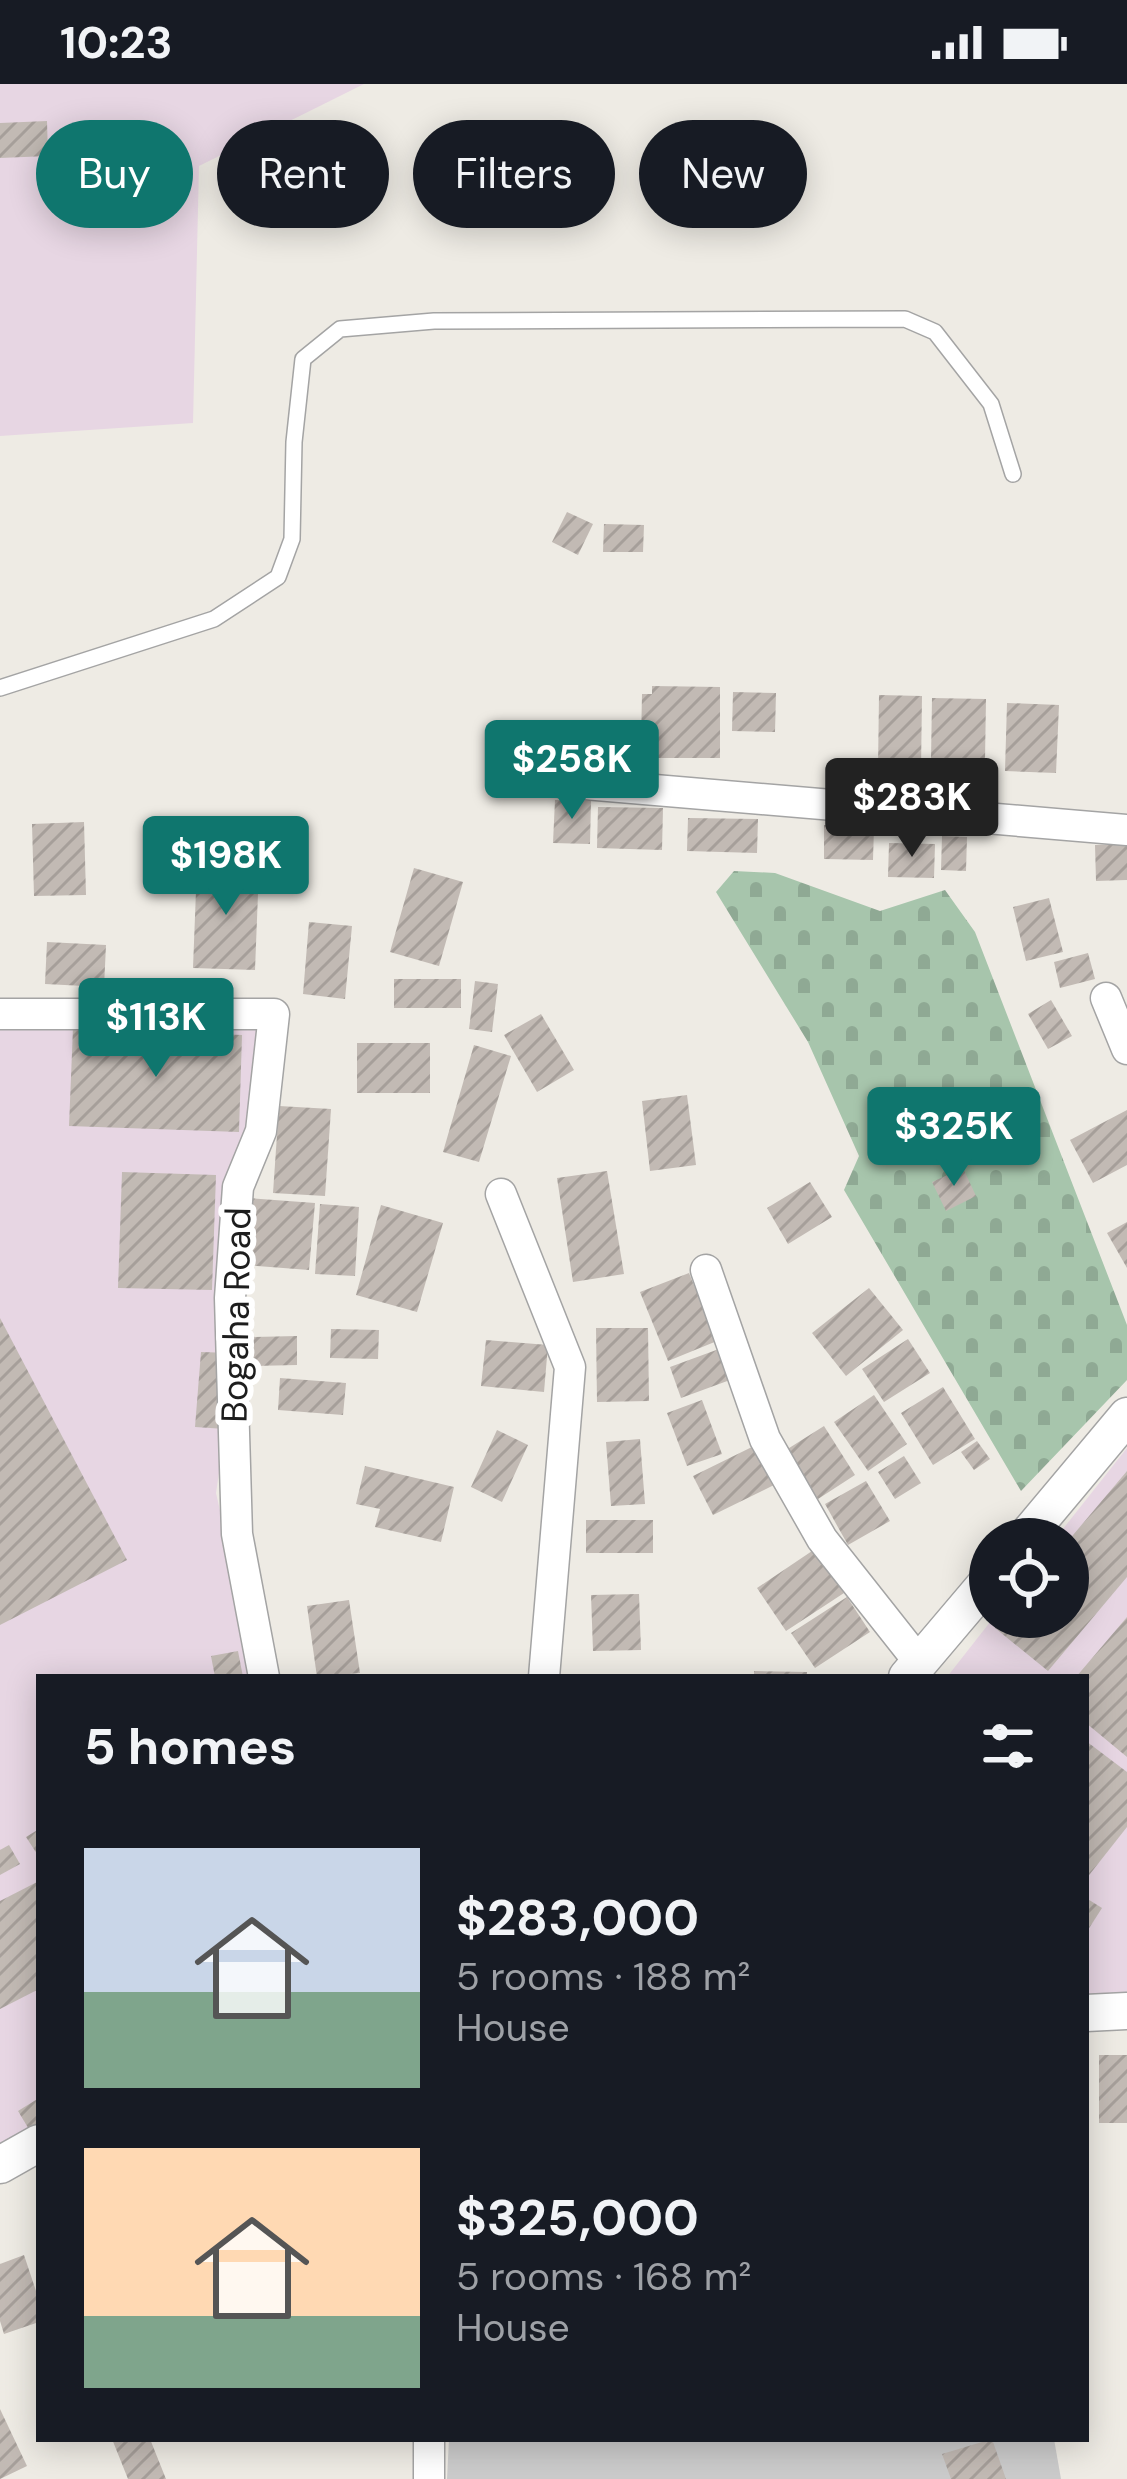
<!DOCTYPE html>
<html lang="en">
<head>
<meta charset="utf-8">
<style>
  body { margin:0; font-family:"DM Sans",sans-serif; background:#20242c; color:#f1f3f6; height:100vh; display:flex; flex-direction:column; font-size:45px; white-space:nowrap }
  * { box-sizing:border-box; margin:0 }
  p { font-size:39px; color:#9ea1a6 }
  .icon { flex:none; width:66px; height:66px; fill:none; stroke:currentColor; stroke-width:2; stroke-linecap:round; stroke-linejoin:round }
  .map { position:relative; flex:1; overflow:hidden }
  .details { position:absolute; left:36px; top:1590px; width:1053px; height:768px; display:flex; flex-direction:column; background:#171b24; border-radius:0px; box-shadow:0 6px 30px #0003 }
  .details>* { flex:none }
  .top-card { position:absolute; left:36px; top:36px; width:1056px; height:108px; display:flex; gap:24px }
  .fabs { position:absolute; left:969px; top:1434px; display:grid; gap:24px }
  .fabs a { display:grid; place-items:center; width:120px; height:120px; border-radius:50%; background:#171b24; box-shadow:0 6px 30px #0003; font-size:60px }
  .price { position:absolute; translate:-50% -102px; padding:0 27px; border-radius:12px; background:#0f766e; color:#fff; font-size:39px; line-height:78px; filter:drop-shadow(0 3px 6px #0008) }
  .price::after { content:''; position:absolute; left:50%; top:72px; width:36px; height:27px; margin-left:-18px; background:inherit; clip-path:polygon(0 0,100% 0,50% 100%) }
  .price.active { background:#222; color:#fff }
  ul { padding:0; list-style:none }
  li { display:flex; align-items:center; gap:36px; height:300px; padding:0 48px }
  li span { display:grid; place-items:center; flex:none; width:336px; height:240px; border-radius:0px; color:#555 }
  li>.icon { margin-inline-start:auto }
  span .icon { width:144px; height:144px; fill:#fffc; stroke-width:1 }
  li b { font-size:51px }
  h2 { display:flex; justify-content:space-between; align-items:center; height:144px; padding:0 48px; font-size:51px }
  .pill { padding:0 42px; border-radius:54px; background:#171b24; box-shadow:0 6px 30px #0003; font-size:42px; line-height:108px }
  .pill.active { background:#0f766e; color:#fff }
  .status { display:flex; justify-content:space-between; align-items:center; height:84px; padding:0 60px; background:#171b24; direction:ltr }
  .status svg { height:33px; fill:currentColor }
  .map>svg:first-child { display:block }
  .industrial { fill:#e7d6e3 }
  .religious { fill:#cbcbcb }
  .cemetery { fill:url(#cemetery-stones) }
  .building { fill:url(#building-hatch) }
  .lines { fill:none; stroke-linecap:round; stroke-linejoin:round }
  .service-casing { stroke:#a4a4a4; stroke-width:18 }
  .minor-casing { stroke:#a4a4a4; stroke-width:33 }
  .tertiary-casing { stroke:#a4a4a4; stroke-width:39 }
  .service { stroke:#fff; stroke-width:15 }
  .minor { stroke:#fff; stroke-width:30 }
  .tertiary { stroke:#fff; stroke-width:36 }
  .labels { text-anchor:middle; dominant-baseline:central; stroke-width:12; stroke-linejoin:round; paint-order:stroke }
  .street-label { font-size:36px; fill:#1d1d1d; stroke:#fff }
</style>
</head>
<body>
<div class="status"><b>10:23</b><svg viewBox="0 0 49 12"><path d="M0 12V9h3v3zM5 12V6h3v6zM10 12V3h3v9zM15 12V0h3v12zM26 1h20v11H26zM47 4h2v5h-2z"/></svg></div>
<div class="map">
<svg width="1127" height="2395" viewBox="0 0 1127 2395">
  <defs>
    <pattern id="cemetery-stones" width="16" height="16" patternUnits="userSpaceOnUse" patternTransform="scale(3)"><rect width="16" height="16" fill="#a7c5ac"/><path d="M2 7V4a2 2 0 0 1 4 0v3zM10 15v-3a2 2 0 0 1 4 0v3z" fill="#8fa994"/></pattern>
    <pattern id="building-hatch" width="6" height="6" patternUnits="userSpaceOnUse" patternTransform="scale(3)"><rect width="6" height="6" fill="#c2bab4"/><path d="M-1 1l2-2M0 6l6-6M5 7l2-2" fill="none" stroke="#a69f9a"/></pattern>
  </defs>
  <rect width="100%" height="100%" fill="#eeebe4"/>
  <g class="industrial">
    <polygon points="0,0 364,0 199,82 193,339 0,352"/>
    <polygon points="0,937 261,943 235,1280 216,1409 258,1593 39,1593 39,2048 0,2069"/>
    <polygon points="1127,1364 1127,1911 1086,1913 1086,1593 947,1593 994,1533 1068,1533 1068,1455 1055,1455"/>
  </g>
  <polygon class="religious" points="449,2355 1054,2355 1061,2395 447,2395"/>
  <polygon class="cemetery" points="734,787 775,789 880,827 945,806 975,848 1127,1241 1127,1296 1021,1407 844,1106 859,1072 808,958 716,808"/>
  <g class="building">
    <polygon points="47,37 48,72 0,74 0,39"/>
    <polygon points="130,72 131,124 79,126 77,74"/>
    <polygon points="567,428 593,440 578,471 552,458"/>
    <polygon points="604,440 644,441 643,468 603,468"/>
    <polygon points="652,602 720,603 720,674 650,674 650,657 641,657 642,610 652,610"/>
    <polygon points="733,608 776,609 775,648 732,647"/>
    <polygon points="879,611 922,612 921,686 878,685"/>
    <polygon points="932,614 986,615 985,676 931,676"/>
    <polygon points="1007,619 1059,621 1056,689 1005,687"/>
    <polygon points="613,643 633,645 631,672 611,670"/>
    <polygon points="555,716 591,717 590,760 553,759"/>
    <polygon points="598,723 663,724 662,766 597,764"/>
    <polygon points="688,734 758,735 757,769 687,767"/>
    <polygon points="84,738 86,811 34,812 32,740"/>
    <polygon points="824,741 874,743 873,776 824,775"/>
    <polygon points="942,752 967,753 966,787 941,786"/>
    <polygon points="889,759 935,760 934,794 888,793"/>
    <polygon points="1127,760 1127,796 1096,797 1095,761"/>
    <polygon points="197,781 259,784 255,886 193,884"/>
    <polygon points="414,784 463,798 439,882 390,868"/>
    <polygon points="1049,814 1063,868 1026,877 1013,823"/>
    <polygon points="309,838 352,842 345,915 303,910"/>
    <polygon points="47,858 106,861 104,903 45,900"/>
    <polygon points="1088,869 1095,895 1060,904 1054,878"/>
    <rect x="394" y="895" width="67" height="29"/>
    <polygon points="475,897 498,900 492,948 469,945"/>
    <polygon points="1051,916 1072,952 1048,965 1028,930"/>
    <polygon points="541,930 574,986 537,1008 504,951"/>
    <polygon points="73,944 242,951 239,1048 69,1042"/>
    <rect x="357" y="959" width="73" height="50"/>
    <polygon points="474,961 511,972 479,1078 443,1068"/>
    <polygon points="687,1011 696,1081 650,1087 642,1017"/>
    <polygon points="279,1022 331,1025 325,1112 273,1109"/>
    <polygon points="1127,1026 1127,1081 1093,1099 1070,1056"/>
    <polygon points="963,1084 976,1112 946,1127 932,1098"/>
    <polygon points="607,1087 624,1190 573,1198 557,1094"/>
    <polygon points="122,1088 216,1091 212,1206 118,1204"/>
    <polygon points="810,1098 832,1133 788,1160 767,1124"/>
    <polygon points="249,1114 315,1119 309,1186 243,1181"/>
    <polygon points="320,1120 359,1123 355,1192 315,1190"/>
    <polygon points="381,1121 443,1139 417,1228 356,1211"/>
    <polygon points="1127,1138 1127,1184 1107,1149"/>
    <polygon points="689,1189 717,1257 668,1277 640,1208"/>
    <polygon points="869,1204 903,1246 846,1292 812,1249"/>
    <polygon points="0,1234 127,1476 0,1541"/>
    <polygon points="596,1244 648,1244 649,1317 597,1318"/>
    <polygon points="331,1245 379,1246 378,1275 330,1274"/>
    <polygon points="297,1252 297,1281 248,1282 248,1253"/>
    <polygon points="908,1255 930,1289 884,1318 862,1285"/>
    <polygon points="486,1256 548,1261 544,1308 481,1302"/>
    <polygon points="719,1265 730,1296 681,1314 670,1283"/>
    <polygon points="201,1268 231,1269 225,1345 195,1343"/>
    <polygon points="280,1294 346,1299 343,1331 278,1326"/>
    <polygon points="943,1303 975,1355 933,1381 901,1329"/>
    <polygon points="874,1311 907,1360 868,1387 834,1338"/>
    <polygon points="702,1316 722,1370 687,1382 667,1329"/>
    <polygon points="824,1342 855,1391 818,1415 786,1366"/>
    <polygon points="497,1346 528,1361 502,1418 471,1403"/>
    <polygon points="640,1355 645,1420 611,1422 606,1358"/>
    <polygon points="977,1357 990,1375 974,1386 961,1368"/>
    <polygon points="758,1360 778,1399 713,1431 693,1392"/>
    <polygon points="904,1372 921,1399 895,1415 878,1388"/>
    <polygon points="365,1382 454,1403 441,1458 375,1443 380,1425 356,1420"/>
    <polygon points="1127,1387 1127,1493 1048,1587 995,1544 1004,1533 1068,1533 1068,1457"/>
    <polygon points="866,1397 890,1437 848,1461 825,1420"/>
    <rect x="586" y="1436" width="67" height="33"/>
    <polygon points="815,1465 844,1509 786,1547 757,1504"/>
    <polygon points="639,1510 641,1566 593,1567 591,1511"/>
    <polygon points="847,1513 870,1548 815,1584 791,1549"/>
    <polygon points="349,1516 360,1589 317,1593 307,1522"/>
    <polygon points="1127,1533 1127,1673 1086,1639 1086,1593 1076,1593"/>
    <polygon points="238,1567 243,1593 215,1593 211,1572"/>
    <polygon points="754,1587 807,1588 807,1593 754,1593"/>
    <polygon points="1086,1657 1127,1688 1127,1743 1086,1795"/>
    <polygon points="39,1745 39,1773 26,1753"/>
    <polygon points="9,1761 20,1780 0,1791 0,1766"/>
    <polygon points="39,1797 39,1905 0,1925 0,1817"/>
    <polygon points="1086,1814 1102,1824 1086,1849"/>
    <rect x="1099" y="1971" width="28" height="68"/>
    <polygon points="39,2014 39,2041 30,2047 18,2027"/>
    <polygon points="24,2171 39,2216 39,2238 4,2250 0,2237 0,2180"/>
    <polygon points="0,2325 27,2382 0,2395"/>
    <polygon points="112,2355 150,2355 166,2395 128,2395"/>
    <polygon points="992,2355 1006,2395 951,2395 942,2370"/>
  </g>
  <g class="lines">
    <defs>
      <polyline id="service" points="0,604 214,535 278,493 292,455 294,358 303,275 340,245 434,237 905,235 935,248 991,320 1013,390"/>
      <g id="minor">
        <polyline points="561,698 1127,746"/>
        <polyline points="1106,914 1127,965"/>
        <polyline points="0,930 274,930 261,1047 238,1103 230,1214 237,1450 264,1593"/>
        <polyline points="501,1110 570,1283 544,1593"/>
        <polyline points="706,1186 765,1355 822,1455 920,1579"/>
        <polyline points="429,2355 429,2395"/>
      </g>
      <g id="tertiary">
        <polyline points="1024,1455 1127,1332"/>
        <polyline points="907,1593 990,1495"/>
        <polyline points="1086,1929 1127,1927"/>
        <polyline points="0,2081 39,2059"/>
      </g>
    </defs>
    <use href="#service" class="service-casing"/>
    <use href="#minor" class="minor-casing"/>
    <use href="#tertiary" class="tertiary-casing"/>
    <use href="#service" class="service"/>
    <use href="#minor" class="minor"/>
    <use href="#tertiary" class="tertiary"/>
  </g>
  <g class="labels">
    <g class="street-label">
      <text transform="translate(236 1231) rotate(-89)">Bogaha Road</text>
    </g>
  </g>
</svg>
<div class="fabs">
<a><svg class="icon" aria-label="locate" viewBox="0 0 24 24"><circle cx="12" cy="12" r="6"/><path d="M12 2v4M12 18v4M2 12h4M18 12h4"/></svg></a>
</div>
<b class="price" style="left:572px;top:738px">$258K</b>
<b class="price active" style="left:912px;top:776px">$283K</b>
<b class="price" style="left:226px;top:834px">$198K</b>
<b class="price" style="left:156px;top:996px">$113K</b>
<b class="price" style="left:954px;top:1105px">$325K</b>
<div class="top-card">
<a class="pill active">Buy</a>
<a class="pill">Rent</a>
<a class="pill">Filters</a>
<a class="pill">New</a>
</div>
<section class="details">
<h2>5 homes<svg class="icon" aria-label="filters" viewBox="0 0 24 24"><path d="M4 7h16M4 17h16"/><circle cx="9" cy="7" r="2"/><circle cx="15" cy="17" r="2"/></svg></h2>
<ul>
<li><span style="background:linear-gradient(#c9d6e8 60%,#7fa58c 0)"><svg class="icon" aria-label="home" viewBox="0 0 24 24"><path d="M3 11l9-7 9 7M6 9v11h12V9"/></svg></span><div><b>$283,000</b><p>5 rooms · 188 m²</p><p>House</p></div></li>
<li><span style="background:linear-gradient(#ffd9b3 70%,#7fa58c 0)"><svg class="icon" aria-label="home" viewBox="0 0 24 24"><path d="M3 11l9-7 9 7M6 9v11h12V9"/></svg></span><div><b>$325,000</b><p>5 rooms · 168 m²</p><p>House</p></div></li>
</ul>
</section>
</div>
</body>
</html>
